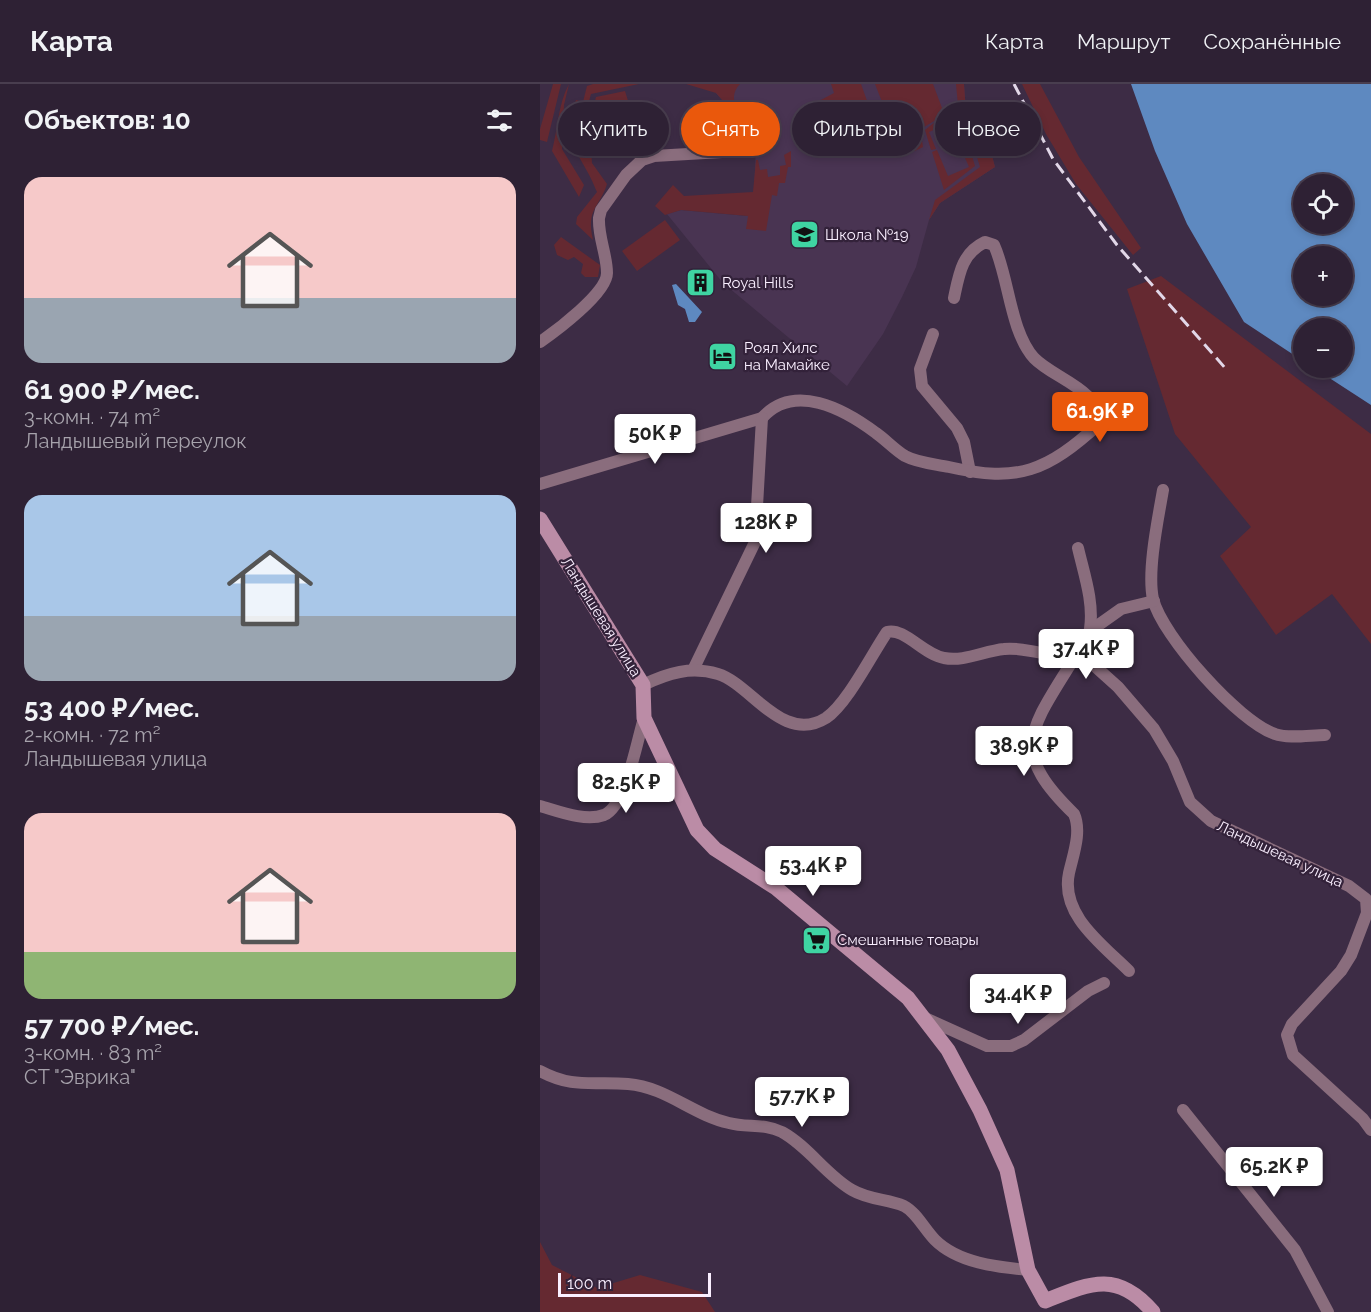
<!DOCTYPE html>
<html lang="ru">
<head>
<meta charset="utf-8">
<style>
  body { margin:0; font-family:Raleway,sans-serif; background:#3a2e40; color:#f1f3f6; height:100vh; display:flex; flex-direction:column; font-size:22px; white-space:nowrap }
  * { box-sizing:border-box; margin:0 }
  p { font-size:20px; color:#a7a3ac }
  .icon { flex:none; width:33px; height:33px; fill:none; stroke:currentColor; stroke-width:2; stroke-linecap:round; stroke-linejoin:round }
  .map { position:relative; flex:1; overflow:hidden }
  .drawer { display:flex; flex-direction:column; background:#2e2134; width:540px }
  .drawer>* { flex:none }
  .guide { position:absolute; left:18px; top:18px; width:570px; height:54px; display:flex; gap:12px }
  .buttons { position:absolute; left:753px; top:90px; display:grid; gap:12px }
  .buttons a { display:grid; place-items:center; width:60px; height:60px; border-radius:50%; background:#2e2134; box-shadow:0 3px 9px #0003,0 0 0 2px #493e4f; font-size:30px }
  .scale { position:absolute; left:18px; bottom:15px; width:153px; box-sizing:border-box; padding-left:6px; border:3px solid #faefff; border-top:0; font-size:16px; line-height:21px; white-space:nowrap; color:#faefff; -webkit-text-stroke:4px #33223a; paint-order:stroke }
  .price { position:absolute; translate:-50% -51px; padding:0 14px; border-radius:6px; background:#fff; color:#222; font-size:20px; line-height:39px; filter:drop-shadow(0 2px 3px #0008) }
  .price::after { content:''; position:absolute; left:50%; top:36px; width:18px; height:14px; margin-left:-9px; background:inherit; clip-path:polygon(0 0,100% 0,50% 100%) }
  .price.active { background:#ea580c; color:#fff }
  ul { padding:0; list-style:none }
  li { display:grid; align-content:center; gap:12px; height:318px; padding:0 24px }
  li span { display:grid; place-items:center; height:186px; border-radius:18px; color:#555 }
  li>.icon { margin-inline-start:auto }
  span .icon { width:108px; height:108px; fill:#fffc; stroke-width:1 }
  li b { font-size:26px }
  h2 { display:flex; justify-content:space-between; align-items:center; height:72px; padding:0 24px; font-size:26px }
  .tag { padding:0 21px; border-radius:27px; background:#2e2134; box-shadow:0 3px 9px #0003,0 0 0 2px #493e4f; font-size:21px; line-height:54px }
  .tag.active { background:#ea580c; color:#fff }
  header { display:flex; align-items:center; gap:36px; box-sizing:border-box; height:84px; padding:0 30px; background:#2e2134; border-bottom:2px solid #493e4f }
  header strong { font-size:28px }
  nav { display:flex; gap:33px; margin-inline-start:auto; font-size:21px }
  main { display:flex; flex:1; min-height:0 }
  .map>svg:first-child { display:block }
  .built { fill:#493452 }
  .green { fill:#652931 }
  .water { fill:#5e89c0; fill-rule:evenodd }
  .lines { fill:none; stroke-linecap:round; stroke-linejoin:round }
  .street { stroke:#8a6d7d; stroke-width:12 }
  .secondary { stroke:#bb8ca6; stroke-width:15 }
  .rail { stroke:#e2d7e8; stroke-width:3; stroke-dasharray:12 6; stroke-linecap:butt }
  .labels { text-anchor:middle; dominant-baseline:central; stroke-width:4.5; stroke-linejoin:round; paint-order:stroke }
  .poi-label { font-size:15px; fill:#faefff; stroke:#33223a; text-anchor:start }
  .street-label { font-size:15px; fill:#faefff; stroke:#33223a }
</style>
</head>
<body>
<header>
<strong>Карта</strong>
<nav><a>Карта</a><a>Маршрут</a><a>Сохранённые</a></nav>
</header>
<main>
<section class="drawer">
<h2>Объектов: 10<svg class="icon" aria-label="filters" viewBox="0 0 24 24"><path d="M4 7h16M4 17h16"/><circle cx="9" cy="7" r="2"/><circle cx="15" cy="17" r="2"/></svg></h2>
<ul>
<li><span style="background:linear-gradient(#f6c9c9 65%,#9aa5b1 0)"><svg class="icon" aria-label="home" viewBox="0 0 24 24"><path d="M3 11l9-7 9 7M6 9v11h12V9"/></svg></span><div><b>61 900 ₽/мес.</b><p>3-комн. · 74 m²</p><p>Ландышевый переулок</p></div></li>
<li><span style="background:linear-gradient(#a9c7e8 65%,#9aa5b1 0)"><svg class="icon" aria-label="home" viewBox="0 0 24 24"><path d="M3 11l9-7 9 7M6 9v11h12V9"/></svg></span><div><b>53 400 ₽/мес.</b><p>2-комн. · 72 m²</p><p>Ландышевая улица</p></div></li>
<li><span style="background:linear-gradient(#f6c9c9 75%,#8fb573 0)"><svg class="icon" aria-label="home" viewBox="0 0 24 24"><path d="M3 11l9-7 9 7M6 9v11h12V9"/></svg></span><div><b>57 700 ₽/мес.</b><p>3-комн. · 83 m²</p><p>СТ &quot;Эврика&quot;</p></div></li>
</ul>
</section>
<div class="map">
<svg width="831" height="1228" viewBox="0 0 831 1228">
  <rect width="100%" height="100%" fill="#3d2c45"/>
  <polygon class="built" points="181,0 424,0 426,27 440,48 445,45 455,83 400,119 389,136 376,183 362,213 343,250 307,302 183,199 127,130 141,126 208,132 214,108 216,61 213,51 176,9"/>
  <g class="green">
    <polygon points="13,0 21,0 7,58 0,56 0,45"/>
    <path d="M29 0 24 21 22 65 44 101 39 113 12 67C18 44 18 20 29 0Z"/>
    <polygon points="53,0 99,0 51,10 47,25 34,22 36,16 43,18 47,2"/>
    <path d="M146 0H200C184 16 204 36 213 51L176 9Z"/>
    <path d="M291 0H321L343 61 386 40 355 51 335 0H393L405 32 414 28 424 45 435 82 404 106 392 68 397 66 408 92 429 83 410 39 389 48 396 65 391 66 385 46 401 33 384 43 381 50 383 63C368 71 353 74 336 70L320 34 282 50 273 30 284 25 279 17 294 9Z"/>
    <polygon points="416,0 424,0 426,27 440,48 445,45 455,83 400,119 389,136 395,116 440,83 428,43 419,32"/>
    <polygon points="482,0 500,0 539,73 601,164 593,171 536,100 506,50"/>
    <path d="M85 7 89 20 49 32 52 79 67 100C59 125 46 124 53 156L36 140 37 133 57 108C42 69 28 74 39 26L52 29 56 13Z"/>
    <polygon points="251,67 251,83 248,83 245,99 239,99 237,112 232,111 226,147 206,145 208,132 141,126 125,131 115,122 133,101 144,112 213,108 216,76 218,76 220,86 227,85 228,93 240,91 240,82 246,81 244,71"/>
    <polygon points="125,136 140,156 97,187 82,167"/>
    <polygon points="21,153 60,181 58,193 45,193 41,189 43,180 34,173 28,176 17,171 14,161"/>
    <polygon points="621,192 831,350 831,560 792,510 736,551 680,472 711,443 635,350 587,205"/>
    <polygon points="0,1158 12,1181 57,1204 100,1191 162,1208 175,1228 0,1228"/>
  </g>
  <g class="water">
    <path d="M591 0H831V321L774 284H802V244H764L763 277 704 238 647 140 615 67ZM764 100H802V140H764ZM764 172H802V212H764Z"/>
    <polygon points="136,200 162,228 155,238 149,238 145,225 138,221 132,201"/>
  </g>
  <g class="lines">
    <g class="street">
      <polyline points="393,250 380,285 382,302 417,344 424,358 430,388"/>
      <path d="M0 258C16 247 67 209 67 189 67 171 58 153 59 134L61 126 86 91 102 76 114 72 216 66"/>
      <path d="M222 334C254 298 304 325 336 349 346 356 355 366 365 372 378 379 395 380 409 383 479 399 507 387 559 340 561 305 514 295 494 274 470 247 469 194 454 161L445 158C422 169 419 190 414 214"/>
      <polyline points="0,400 222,334"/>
      <path d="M623 406C618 435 607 487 613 515 622 552 699 638 735 650 748 655 771 651 785 651"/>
      <path d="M538 464C544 490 554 518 550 545 548 557 536 571 530 581 488 648 471 669 534 730 542 748 533 771 529 789 520 831 563 861 589 887"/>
      <polyline points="550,547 581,525 614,517"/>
      <polyline points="153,586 215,458 222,334"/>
      <path d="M103 601C128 589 151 582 178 590 211 600 243 661 286 634 307 620 332 570 347 548 364 543 384 571 404 574 424 578 444 567 464 565 478 563 491 568 505 569 516 571 527 568 538 567L578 603 614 645 633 677 650 718 671 737 809 802 826 815 827 829 811 871 801 887 752 940 747 951 753 971 823 1035 831 1046"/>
      <path d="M0 722C18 727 45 738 64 731 86 722 97 656 104 634"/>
      <polyline points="385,934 447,962 471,962 484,956 548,907 564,899"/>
      <path d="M0 987C33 1005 53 997 88 1000 126 1003 153 1031 189 1039 207 1044 224 1039 242 1048 269 1063 286 1091 312 1106 329 1116 348 1115 364 1122 376 1128 385 1146 395 1156 418 1179 457 1183 488 1186"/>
      <polyline points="643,1026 755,1166 788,1228"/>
    </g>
    <path class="secondary" d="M0 435 103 601 104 634 157 746 175 765 236 804 368 914 408 966 440 1026 467 1086 488 1186 505 1217C550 1199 577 1186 613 1228"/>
    <polyline class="rail" points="474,0 513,75 577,161 686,285"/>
  </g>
  <defs>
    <symbol id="school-square" viewBox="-11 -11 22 22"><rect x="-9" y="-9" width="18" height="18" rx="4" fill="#3fd4a2" stroke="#33223a"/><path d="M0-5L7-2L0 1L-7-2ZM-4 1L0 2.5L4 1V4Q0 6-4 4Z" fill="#111"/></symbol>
    <symbol id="building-square" viewBox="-11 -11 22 22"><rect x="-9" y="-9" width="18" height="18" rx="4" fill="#3fd4a2" stroke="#33223a"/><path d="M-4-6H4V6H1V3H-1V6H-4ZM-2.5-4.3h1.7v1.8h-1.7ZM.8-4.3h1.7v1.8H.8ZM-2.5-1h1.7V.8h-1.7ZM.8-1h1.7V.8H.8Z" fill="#111"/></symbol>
    <symbol id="hotel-square" viewBox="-11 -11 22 22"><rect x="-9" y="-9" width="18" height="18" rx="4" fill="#3fd4a2" stroke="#33223a"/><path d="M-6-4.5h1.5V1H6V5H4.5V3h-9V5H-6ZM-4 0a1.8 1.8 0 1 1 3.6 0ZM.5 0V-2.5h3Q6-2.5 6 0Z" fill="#111"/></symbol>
    <symbol id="supermarket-square" viewBox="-11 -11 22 22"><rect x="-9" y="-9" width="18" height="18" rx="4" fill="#3fd4a2" stroke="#33223a"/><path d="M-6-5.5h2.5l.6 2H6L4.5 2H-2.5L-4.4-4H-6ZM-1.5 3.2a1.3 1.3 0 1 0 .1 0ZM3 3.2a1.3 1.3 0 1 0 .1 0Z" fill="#111"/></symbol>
  </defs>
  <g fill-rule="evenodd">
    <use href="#school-square" x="248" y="134" width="33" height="33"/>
    <use href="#building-square" x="144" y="182" width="33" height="33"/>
    <use href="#hotel-square" x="166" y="256" width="33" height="33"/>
    <use href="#supermarket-square" x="260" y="840" width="33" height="33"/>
  </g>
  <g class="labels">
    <g class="poi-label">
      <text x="285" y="151">Школа №19</text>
      <text x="182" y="199">Royal Hills</text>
      <text x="204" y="264">Роял Хилс<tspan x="204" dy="17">на Мамайке</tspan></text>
      <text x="297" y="856">Смешанные товары</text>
    </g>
    <g class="street-label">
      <text transform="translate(61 533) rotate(58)">Ландышевая улица</text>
      <text transform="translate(740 770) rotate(25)">Ландышевая улица</text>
    </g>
  </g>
</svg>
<div class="buttons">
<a><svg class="icon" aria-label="locate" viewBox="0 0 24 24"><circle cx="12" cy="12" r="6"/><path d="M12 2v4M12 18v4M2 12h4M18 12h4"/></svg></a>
<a>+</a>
<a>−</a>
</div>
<div class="scale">100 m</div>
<b class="price active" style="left:560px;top:359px">61.9K ₽</b>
<b class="price" style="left:115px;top:381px">50K ₽</b>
<b class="price" style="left:226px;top:470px">128K ₽</b>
<b class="price" style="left:546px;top:596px">37.4K ₽</b>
<b class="price" style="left:484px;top:693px">38.9K ₽</b>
<b class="price" style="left:86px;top:730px">82.5K ₽</b>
<b class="price" style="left:273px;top:813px">53.4K ₽</b>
<b class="price" style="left:478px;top:941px">34.4K ₽</b>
<b class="price" style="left:262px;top:1044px">57.7K ₽</b>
<b class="price" style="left:734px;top:1114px">65.2K ₽</b>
<div class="guide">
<a class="tag">Купить</a>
<a class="tag active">Снять</a>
<a class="tag">Фильтры</a>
<a class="tag">Новое</a>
</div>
</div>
</main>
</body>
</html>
